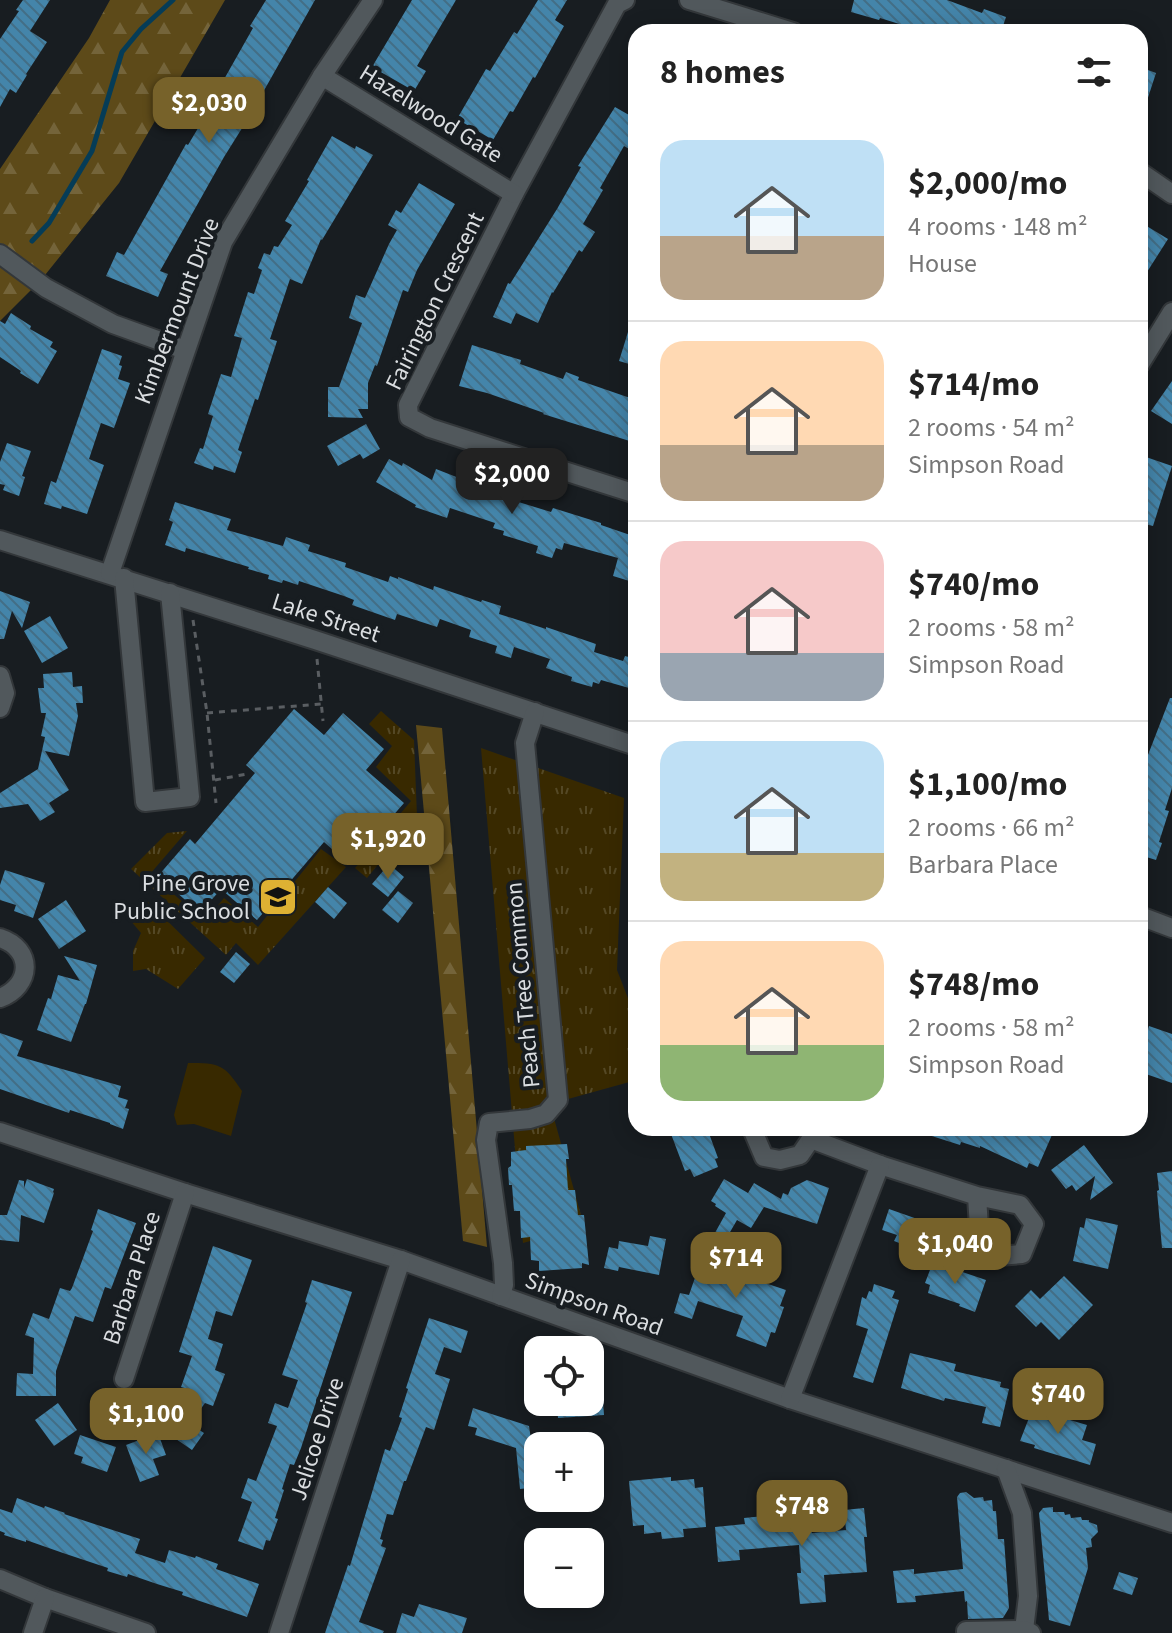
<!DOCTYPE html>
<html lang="en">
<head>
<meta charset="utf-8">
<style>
  body { margin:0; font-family:"Source Sans 3",sans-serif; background:#f2f2f2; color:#222; height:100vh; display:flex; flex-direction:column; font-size:30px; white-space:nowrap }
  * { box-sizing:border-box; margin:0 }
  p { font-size:26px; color:#767676 }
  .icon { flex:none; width:44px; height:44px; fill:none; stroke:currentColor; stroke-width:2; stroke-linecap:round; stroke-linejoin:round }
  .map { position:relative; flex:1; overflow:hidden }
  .side { position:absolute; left:628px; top:24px; width:520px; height:1112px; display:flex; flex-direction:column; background:#fff; border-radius:24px; box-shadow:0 4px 20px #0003 }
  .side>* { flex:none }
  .controls { position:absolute; left:524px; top:1336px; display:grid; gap:16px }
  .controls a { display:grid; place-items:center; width:80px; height:80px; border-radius:16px; background:#fff; box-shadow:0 4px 20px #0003; font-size:40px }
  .price { position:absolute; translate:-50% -68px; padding:0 18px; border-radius:16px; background:#77622a; color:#fff; font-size:26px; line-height:52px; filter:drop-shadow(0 2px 4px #0008) }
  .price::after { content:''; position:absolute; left:50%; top:48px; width:24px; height:18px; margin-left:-12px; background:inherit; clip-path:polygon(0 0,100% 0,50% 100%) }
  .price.active { background:#222; color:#fff }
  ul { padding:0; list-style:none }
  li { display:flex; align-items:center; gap:24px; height:200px; padding:0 32px }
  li+li { border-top:2px solid #e0e0e0 }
  li span { display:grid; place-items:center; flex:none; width:224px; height:160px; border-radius:24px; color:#555 }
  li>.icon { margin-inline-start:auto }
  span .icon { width:96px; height:96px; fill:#fffc; stroke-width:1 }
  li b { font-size:34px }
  h2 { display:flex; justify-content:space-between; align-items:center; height:96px; padding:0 32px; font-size:34px }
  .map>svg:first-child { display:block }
  .grass { fill:url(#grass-tufts) }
  .forest { fill:url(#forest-firs) }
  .pitch { fill:#382900 }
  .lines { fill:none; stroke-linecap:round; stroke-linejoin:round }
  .stream { stroke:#053c57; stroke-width:5 }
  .building { fill:url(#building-back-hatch) }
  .minor-casing { stroke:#33373a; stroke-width:22 }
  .path { stroke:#5a5e62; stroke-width:3; stroke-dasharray:6 6; stroke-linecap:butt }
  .minor { stroke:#51585c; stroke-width:18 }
  .labels { text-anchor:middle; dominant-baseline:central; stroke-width:8; stroke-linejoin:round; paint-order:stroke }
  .street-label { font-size:24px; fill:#dadde0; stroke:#181d21 }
  .poi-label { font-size:24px; fill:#dadde0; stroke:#181d21; text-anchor:end }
</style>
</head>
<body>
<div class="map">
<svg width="1172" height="1633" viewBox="0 0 1172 1633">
  <defs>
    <pattern id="grass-tufts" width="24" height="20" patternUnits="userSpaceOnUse" patternTransform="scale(2)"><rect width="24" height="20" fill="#382900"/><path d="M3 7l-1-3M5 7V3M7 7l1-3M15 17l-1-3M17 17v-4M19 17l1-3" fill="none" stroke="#544825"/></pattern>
    <pattern id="forest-firs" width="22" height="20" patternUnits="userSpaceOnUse" patternTransform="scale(2)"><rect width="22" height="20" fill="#5d4a19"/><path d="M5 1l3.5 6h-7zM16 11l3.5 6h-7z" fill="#74643a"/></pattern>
    <pattern id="building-back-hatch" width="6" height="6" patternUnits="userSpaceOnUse" patternTransform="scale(2)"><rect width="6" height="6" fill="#4485aa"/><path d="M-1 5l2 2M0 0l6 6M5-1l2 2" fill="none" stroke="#436e86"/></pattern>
  </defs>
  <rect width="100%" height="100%" fill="#181d21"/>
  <g class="grass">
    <polygon points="381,711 414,740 417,817 367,878 355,868 411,801 376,767 392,746 369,724"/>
    <polygon points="481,748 624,798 617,970 636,1019 633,1081 550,1104 584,1226 523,1243"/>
    <polygon points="187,831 150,874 205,921 224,898 258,927 321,849 346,867 258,965 236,943 226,955 131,869 167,833"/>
    <polygon points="147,901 205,958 178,989 146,969 133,971 133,951 141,933 130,920"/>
  </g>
  <g class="forest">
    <polygon points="110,0 225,0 119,183 41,280 0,321 0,169 89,38"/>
    <polygon points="416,725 442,728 487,1247 463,1241"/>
  </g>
  <path class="pitch" d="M188 1063C220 1063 224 1064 242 1091L231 1136 194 1124 177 1125 174 1115Z"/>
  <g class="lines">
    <polyline class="stream" points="32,241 49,223 92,151 122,52 141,29 173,0"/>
  </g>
  <g class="building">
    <polygon points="23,0 50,0 30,31 47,42 26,74 27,75 16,93 10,89 0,107 0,39 19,11 16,10"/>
    <polygon points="266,0 315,0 249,117 224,157 160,271 168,274 158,297 106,276 117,252 124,255 186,144 188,145 216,98 214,97 253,28 250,26"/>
    <polygon points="412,0 456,0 417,66 426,71 414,91 372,67"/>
    <polygon points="538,0 567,0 555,20 564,26 535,78 533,77 513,112 510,111 493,140 457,119 486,69 490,71 514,32 517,34"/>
    <polygon points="854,0 947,0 982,13 984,9 1006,17 1001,32 925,32 880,18 879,20 851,12"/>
    <polygon points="1140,67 1156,73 1143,113 1140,112"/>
    <polygon points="615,107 636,119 636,153 624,146 600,188 603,190 583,224 595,232 582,252 579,250 553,293 552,292 538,323 516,313 511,324 493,317 508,283 510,284 557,209 581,167 578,166"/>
    <polygon points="332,136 355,149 356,146 373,155 322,240 321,239 302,284 290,279 270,339 277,341 258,400 255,399 238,450 242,452 235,473 214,466 213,470 194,463 200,448 203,449 213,416 208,414 221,374 231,377 242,338 234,336 248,292 254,294 262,270 258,268 264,253 270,255 274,246 278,247 292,225 285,221 309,181 307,180"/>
    <polygon points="419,183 455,204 417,270 408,292 403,290 377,366 375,365 368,383 368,409 358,409 363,418 328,417 328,387 339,387 362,323 349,318 356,295 365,298 389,244 397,230 388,225 396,210 401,213"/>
    <polygon points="1140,222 1168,239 1140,283"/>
    <polygon points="11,313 31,326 30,329 53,342 50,347 57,351 38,384 20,373 21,371 0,357 0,321 5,324"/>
    <polygon points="633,316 636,317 636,366 619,361"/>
    <polygon points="472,345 521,360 520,364 563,379 566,372 579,377 578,380 636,400 636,443 543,414 544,413 487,393 459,386"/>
    <polygon points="102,349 122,356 119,365 122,366 118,379 130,383 114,428 101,423 89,459 104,465 87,514 62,506 61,509 44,504 51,481 56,483"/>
    <polygon points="1172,381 1172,424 1151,411"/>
    <polygon points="366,424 380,449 363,459 360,454 338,466 327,446"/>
    <polygon points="7,443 31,451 22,476 25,477 19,496 3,490 5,485 0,484 0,462"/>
    <polygon points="1146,457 1172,466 1153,526 1140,523 1140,475"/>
    <polygon points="389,459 402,466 403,463 432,480 436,469 459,478 458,480 484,489 483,491 551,512 553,508 601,523 601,525 636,537 636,583 613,576 618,558 564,543 562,550 556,548 552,558 536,553 538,546 503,535 504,531 493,528 495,523 450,508 447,518 415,507 416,505 376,482"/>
    <polygon points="175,502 231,519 227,530 283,546 286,537 310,545 308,551 346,563 345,567 388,582 390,576 398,579 398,577 433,590 434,586 481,602 482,600 501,606 499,614 546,629 546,627 596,644 594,652 623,661 625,656 636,659 636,690 601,680 599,684 593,682 592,687 571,681 572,677 546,668 550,659 514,647 511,658 495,653 497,646 469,637 471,630 440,619 437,627 397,614 395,620 352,605 354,600 344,596 299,581 298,585 283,580 282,583 268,579 269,575 248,569 249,567 186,548 185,552 165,545 173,522 169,520"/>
    <polygon points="0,591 30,602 22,628 12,611 4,639 0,639"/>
    <polygon points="50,616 68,648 42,663 24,631"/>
    <polygon points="72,672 73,687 82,686 83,703 76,703 78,716 69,756 45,751 69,790 49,803 55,812 40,821 28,804 0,808 0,793 38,769 45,737 41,736 46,713 41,713 38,688 44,688 43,674"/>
    <polygon points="1170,698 1172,698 1172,788 1165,810 1169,811 1159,842 1162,843 1156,860 1140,855 1140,796 1147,775 1141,773"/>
    <polygon points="294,709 324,735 343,713 384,749 366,770 404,803 350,865 324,842 257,920 221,889 200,913 158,876 190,839 195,844 255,773 246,765"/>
    <polygon points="389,864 404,877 388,897 372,884"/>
    <polygon points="5,870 45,883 33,918 14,911 16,905 0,900 0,885"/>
    <polygon points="328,887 347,903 334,919 315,902"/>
    <polygon points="398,891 413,903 398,923 382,910"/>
    <polygon points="66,900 86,931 59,949 38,919"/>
    <polygon points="236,952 250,964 234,983 220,972"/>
    <polygon points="64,956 97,965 86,1004 85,1004 71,1042 37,1030 48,998 51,999 58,975 80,981"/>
    <polygon points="1149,1026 1172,1034 1172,1083 1140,1072 1140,1053"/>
    <polygon points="0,1033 23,1041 17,1056 121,1086 118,1097 128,1100 125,1108 129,1109 123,1129 110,1124 110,1123 70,1110 69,1113 0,1089"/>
    <polygon points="686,1128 707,1128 718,1158 715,1159 718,1167 694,1177 690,1169 685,1171 671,1134"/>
    <polygon points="917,1128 1055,1128 1038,1167 1029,1163 1027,1168 980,1146 980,1148 961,1142 960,1145 916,1131"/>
    <polygon points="567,1144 569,1159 566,1159 568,1190 575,1190 578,1215 584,1215 589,1265 582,1263 582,1268 539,1271 539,1261 531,1260 530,1237 521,1238 520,1211 514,1211 512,1185 509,1185 508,1168 511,1166 511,1152 526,1150 526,1146"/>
    <polygon points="1084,1145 1113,1183 1090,1200 1095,1176 1076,1191 1072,1185 1066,1189 1051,1170"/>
    <polygon points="1172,1171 1172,1248 1162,1248 1157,1191 1159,1190 1157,1173"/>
    <polygon points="27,1179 54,1189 53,1192 54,1193 44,1223 21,1215 19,1242 0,1240 0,1215 7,1215 19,1180 24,1181 24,1188"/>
    <polygon points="724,1179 748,1193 754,1183 781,1199 783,1193 788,1195 791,1188 807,1180 829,1188 817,1224 764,1207 751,1228 737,1220 722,1246 711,1240 726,1213 715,1206 716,1204 711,1201"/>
    <polygon points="98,1209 136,1223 111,1289 105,1287 93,1322 75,1316 56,1371 56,1396 16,1396 17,1373 33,1374 34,1338 25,1335 33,1313 49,1319 60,1288 70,1291 72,1288 93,1231 91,1230"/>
    <polygon points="889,1209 923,1221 923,1223 934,1227 922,1262 903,1255 907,1246 894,1241 897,1235 882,1230"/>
    <polygon points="1086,1218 1118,1225 1108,1269 1073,1261 1080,1227 1084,1228"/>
    <polygon points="650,1236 666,1239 659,1275 619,1267 618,1271 604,1268 609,1247 618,1249 619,1241 648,1246"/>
    <polygon points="213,1246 252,1260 232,1316 216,1311 208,1339 223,1344 215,1370 225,1374 213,1406 205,1403 190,1424 204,1433 192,1450 160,1428 188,1389 181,1387 192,1356 179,1352"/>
    <polygon points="704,1260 742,1272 741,1275 786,1290 780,1306 784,1307 775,1333 771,1332 766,1347 736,1336 743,1316 698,1301 692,1319 674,1313 680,1293 689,1295 698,1269 701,1270"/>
    <polygon points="933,1262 986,1280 975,1312 959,1306 960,1304 928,1293 930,1285 925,1283"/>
    <polygon points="1064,1276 1093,1305 1059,1340 1041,1322 1036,1327 1015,1306 1031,1290 1040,1299"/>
    <polygon points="312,1280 352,1292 301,1448 294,1465 290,1464 282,1489 284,1490 275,1518 278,1519 270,1541 266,1540 263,1550 238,1541 252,1502 241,1498 248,1478 256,1481 277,1426 268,1423 275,1403 288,1408 298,1380 282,1375 307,1303 305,1302"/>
    <polygon points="874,1284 895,1291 892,1298 899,1300 873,1383 853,1377 868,1329 856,1325 862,1297 866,1299 869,1291 872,1292"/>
    <polygon points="429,1318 468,1331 461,1353 444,1347 435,1374 450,1379 434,1430 426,1427 406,1481 404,1481 393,1515 387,1514 380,1539 383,1540 381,1546 386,1548 359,1622 384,1631 383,1633 325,1633 348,1565 350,1566 385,1449 390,1451 402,1418 399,1417 408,1389 406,1388"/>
    <polygon points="910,1353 956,1364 954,1371 1001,1382 1000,1387 1009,1389 1000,1427 982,1423 986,1407 945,1398 944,1401 901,1388"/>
    <polygon points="590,1372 601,1372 604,1415 558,1418 557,1402 590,1402"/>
    <polygon points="58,1403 77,1430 54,1446 35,1420"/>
    <polygon points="1034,1405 1054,1411 1053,1415 1087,1425 1082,1440 1096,1444 1090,1465 1034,1448 1035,1445 1020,1441"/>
    <polygon points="473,1408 529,1426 535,1466 538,1466 538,1487 520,1489 516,1448 475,1435 477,1428 468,1426"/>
    <polygon points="158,1433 166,1455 153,1459 159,1475 140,1482 126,1445"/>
    <polygon points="80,1435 116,1447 107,1472 81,1463 83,1457 74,1454"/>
    <polygon points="671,1477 671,1481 694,1479 695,1488 703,1487 706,1527 683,1529 684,1537 662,1539 661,1532 644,1534 644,1525 633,1526 629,1481"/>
    <polygon points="966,1492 974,1498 983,1497 984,1501 992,1500 993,1511 996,1511 998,1539 1004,1539 1009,1608 1003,1618 968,1619 967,1601 965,1602 964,1591 915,1596 916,1602 897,1603 893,1571 914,1569 914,1574 963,1569 957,1497 960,1493"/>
    <polygon points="17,1498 44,1508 45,1506 65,1513 64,1514 140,1539 135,1553 165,1563 169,1550 195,1558 196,1556 218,1564 216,1569 259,1584 247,1617 182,1595 183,1592 157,1584 128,1574 127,1577 107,1571 108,1568 63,1553 26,1540 26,1542 4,1535 5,1533 0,1531 0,1509 12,1513"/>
    <polygon points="1053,1507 1053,1512 1064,1512 1065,1515 1070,1514 1071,1518 1081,1517 1082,1520 1089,1520 1089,1522 1097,1525 1098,1532 1091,1539 1092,1547 1086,1548 1088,1568 1070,1626 1049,1620 1039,1513 1043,1508"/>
    <polygon points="864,1508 867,1537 864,1537 867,1572 824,1575 826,1602 800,1604 797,1573 801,1573 799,1545 739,1550 740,1560 718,1562 715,1527 745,1524 744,1518 765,1516 765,1522 811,1520 812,1533 846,1530 844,1510"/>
    <polygon points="1119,1572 1138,1578 1132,1595 1113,1589"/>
    <polygon points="419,1604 467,1618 462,1633 396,1633 402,1613 414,1617"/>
  </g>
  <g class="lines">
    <defs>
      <g id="minor">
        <polyline points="625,0 617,4 514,194 408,405 409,417 430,428 636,494"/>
        <polyline points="689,0 793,32"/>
        <polyline points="322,76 514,194"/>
        <polyline points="1140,172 1172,194"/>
        <polyline points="0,254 46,288 113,324 185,350"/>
        <polyline points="1140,364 1172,312"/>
        <polyline points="0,540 315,640 636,746"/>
        <polyline points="110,573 223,242 322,76 373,0"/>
        <polyline points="124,578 145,802 190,797 170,593"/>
        <polyline points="0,676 5,693 0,708"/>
        <polyline points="1140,916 1172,928"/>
        <path d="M0 938C34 949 32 986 0 998"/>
        <polyline points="755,1128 753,1131 764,1157 780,1160 800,1155 811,1139"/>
        <polyline points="0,1132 185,1193 401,1260 790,1399 1172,1523"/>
        <polyline points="811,1139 880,1165 977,1196 1020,1205 1034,1224 1022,1254 999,1256 980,1244 977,1196"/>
        <polyline points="501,1296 504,1285 503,1263 486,1140 489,1123 530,1119 546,1114 558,1100 525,743 535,712"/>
        <polyline points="124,1379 185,1193"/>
        <polyline points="790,1399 880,1165"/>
        <polyline points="1006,1469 1022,1513 1028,1596 1024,1630"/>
        <polyline points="0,1579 45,1598 146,1633"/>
        <polyline points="966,1631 1024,1630 1031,1633"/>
        <polyline points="33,1633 45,1598"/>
        <polyline points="279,1633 401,1260"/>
      </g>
    </defs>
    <use href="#minor" class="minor-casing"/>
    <g class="path">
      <polyline points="193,620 207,713 216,803"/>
      <polyline points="317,659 323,721"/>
      <polyline points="207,713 321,704"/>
      <polyline points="215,780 247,774"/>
    </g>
    <use href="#minor" class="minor"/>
  </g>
  <defs>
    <symbol id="school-square" viewBox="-11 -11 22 22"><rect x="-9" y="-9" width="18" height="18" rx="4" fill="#deb133" stroke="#181d21"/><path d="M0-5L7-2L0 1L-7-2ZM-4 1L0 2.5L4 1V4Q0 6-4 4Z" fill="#111"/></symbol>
  </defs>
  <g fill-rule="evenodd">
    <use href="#school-square" x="256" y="875" width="44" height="44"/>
  </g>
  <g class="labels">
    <g class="street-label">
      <text transform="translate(431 114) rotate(32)">Hazelwood Gate</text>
      <text transform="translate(435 301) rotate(-64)">Fairington Crescent</text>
      <text transform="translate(177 311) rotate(-69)">Kimbermount Drive</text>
      <text transform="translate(326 618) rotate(18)">Lake Street</text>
      <text transform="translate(523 985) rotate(-95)">Peach Tree Common</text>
      <text transform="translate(132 1278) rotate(-72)">Barbara Place</text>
      <text transform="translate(594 1304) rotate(20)">Simpson Road</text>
      <text transform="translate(317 1439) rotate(-72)">Jelicoe Drive</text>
    </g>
    <g class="poi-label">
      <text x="250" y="883">Pine Grove<tspan x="250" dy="28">Public School</tspan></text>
    </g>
  </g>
</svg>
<div class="controls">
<a><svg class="icon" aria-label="locate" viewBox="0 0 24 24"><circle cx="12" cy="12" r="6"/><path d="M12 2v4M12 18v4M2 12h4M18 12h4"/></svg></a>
<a>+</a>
<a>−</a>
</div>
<b class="price" style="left:209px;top:145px">$2,030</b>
<b class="price active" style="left:512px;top:516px">$2,000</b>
<b class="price" style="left:388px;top:881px">$1,920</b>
<b class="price" style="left:955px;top:1286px">$1,040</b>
<b class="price" style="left:736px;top:1300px">$714</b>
<b class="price" style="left:1058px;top:1436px">$740</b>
<b class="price" style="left:146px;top:1456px">$1,100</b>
<b class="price" style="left:802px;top:1548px">$748</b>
<section class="side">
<h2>8 homes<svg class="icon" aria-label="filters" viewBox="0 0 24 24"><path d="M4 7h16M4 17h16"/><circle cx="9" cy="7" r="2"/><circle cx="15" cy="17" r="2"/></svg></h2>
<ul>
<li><span style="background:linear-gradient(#bfe0f5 60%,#b9a48a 0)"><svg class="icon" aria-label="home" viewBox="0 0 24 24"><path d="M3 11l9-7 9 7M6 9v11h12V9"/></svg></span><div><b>$2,000/mo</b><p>4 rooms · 148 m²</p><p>House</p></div></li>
<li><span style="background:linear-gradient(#ffd9b3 65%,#b9a48a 0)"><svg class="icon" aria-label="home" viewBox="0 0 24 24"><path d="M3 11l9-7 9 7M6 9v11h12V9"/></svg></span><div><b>$714/mo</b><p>2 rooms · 54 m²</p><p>Simpson Road</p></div></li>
<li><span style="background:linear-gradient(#f6c9c9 70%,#9aa5b1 0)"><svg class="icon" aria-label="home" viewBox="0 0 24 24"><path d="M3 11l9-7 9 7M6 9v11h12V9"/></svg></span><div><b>$740/mo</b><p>2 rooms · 58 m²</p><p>Simpson Road</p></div></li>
<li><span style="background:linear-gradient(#bfe0f5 70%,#c2b280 0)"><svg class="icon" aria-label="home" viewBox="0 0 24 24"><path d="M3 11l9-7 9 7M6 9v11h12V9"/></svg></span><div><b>$1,100/mo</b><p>2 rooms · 66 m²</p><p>Barbara Place</p></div></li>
<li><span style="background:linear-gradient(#ffd9b3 65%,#8fb573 0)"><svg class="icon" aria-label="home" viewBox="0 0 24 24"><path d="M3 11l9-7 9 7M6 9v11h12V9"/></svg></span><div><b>$748/mo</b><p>2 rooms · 58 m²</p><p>Simpson Road</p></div></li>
</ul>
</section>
</div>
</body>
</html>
